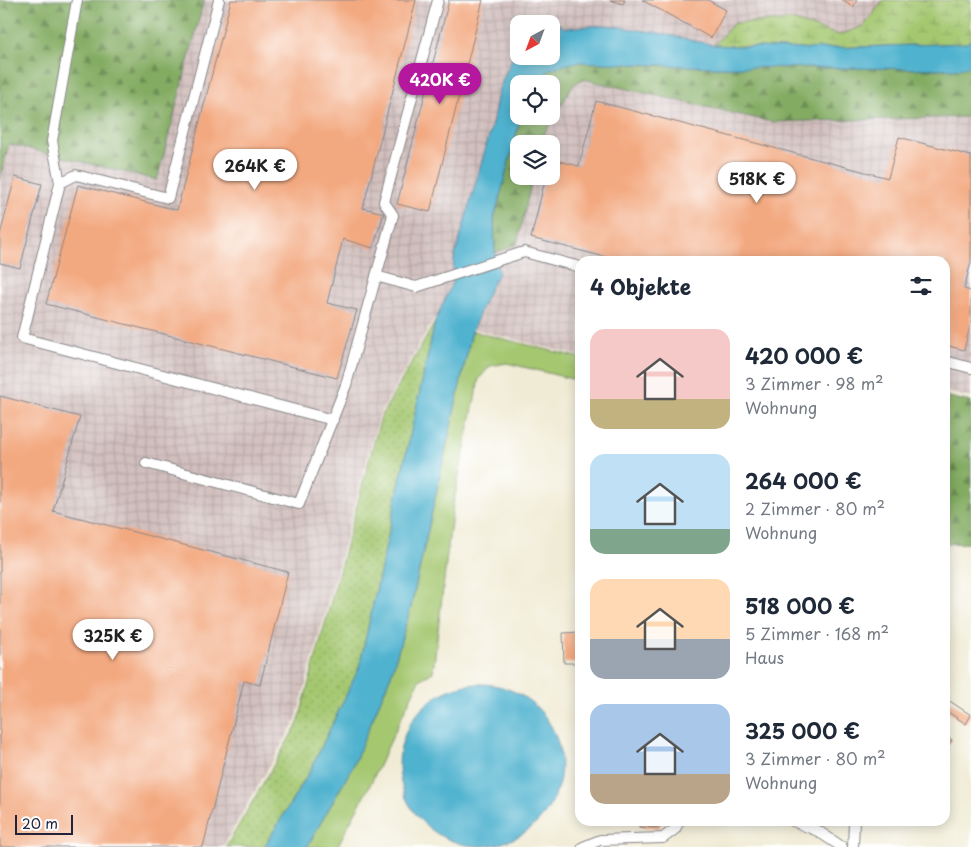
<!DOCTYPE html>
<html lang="de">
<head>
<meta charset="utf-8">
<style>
  body { margin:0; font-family:"Playpen Sans",sans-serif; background:#f6f6f7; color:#1f2937; height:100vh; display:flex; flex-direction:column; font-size:19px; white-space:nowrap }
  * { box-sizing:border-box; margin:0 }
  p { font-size:16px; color:#747a83 }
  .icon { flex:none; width:28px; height:28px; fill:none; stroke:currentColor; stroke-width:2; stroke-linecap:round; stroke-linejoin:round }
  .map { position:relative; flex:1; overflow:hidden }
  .drawer { position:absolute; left:575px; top:256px; width:375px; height:570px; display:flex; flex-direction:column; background:#fff; border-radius:15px; box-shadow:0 2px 12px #0003 }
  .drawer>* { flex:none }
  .needle { width:32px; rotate:221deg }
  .fabs { position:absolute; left:510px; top:15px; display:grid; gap:10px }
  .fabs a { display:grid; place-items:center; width:50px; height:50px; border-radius:10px; background:#fff; box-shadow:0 2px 12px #0003; font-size:25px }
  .scale { position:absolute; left:15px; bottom:12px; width:58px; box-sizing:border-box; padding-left:5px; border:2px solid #22223b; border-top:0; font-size:14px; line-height:18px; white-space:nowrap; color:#22223b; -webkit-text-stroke:4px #fff; paint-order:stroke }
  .price { position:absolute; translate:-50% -42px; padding:0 11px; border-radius:18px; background:#fff; color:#222; font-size:16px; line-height:32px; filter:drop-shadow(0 1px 2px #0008) }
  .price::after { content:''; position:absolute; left:50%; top:30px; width:15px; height:11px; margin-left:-8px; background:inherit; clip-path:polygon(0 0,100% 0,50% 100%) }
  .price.active { background:#b5179e; color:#fff }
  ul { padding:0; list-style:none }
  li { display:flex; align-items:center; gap:15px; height:125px; padding:0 15px }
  li span { display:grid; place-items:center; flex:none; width:140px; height:100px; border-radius:15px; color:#555 }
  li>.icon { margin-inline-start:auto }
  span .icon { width:60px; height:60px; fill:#fffc; stroke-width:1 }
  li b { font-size:21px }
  h2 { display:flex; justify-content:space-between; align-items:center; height:60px; padding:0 15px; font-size:21px }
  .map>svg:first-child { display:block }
  .industrial { fill:url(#industrial-grid); fill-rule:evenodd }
  .grass { fill:url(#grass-dots); stroke:#637456 }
  .forest { fill:url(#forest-firs); stroke:#52674e }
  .wetland { fill:url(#wetland-marsh); stroke:#637456 }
  .park { fill:#a4c770; stroke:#637456 }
  .water { fill:#50b2cf; stroke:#396a85 }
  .building { fill:#f3a980 }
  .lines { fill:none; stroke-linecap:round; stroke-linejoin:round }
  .lane-casing { stroke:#898688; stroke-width:12 }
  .lane { stroke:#fff; stroke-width:10 }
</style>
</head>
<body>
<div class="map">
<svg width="971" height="847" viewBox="0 0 971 847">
  <defs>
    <pattern id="industrial-grid" width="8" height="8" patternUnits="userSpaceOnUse" patternTransform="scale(1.25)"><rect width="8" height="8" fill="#d1bfbd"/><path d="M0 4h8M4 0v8" fill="none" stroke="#b3a4a3"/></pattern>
    <pattern id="grass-dots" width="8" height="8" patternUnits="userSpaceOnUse" patternTransform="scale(1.25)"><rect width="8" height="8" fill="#a4c770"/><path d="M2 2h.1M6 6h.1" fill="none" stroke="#8dab62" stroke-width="1.8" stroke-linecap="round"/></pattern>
    <pattern id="forest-firs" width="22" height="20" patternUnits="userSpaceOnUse" patternTransform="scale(1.25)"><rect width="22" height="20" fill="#83ac62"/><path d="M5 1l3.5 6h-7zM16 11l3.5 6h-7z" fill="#6b8c52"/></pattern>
    <pattern id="wetland-marsh" width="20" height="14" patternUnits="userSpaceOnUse" patternTransform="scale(1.25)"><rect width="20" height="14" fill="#a4c770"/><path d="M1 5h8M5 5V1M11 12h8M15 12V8" fill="none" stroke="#8dab62"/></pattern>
  </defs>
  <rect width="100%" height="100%" fill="#fff"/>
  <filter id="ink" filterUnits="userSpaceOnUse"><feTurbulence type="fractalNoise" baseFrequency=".02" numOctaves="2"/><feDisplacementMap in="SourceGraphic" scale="10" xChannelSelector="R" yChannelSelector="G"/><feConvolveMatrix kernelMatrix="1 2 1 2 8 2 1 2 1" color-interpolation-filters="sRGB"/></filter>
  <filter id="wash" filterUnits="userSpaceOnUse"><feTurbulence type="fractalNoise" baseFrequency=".0096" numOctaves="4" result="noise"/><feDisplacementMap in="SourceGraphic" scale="20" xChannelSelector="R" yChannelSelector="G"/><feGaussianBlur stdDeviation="1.12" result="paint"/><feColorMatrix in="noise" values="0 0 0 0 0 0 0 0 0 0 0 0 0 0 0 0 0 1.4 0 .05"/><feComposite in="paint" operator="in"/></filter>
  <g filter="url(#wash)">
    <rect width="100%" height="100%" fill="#f0ebd4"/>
    <path class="industrial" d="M0 0H883L864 26 839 35 791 20 714 45 716 110 772 122 971 117V398L945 391V261H580V356L434 319 379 416 296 720 223 847H0ZM519 24H551V56H519ZM519 84H551V116H519ZM519 144H551V176H519Z"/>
    <polygon class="grass" points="435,322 359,668 310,771 264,847 226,847 298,723 381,416"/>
    <g class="forest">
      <polygon points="0,0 204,0 157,180 9,144 0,179"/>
      <polygon points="576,62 715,67 957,69 971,65 971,117 772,122 583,79 573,85 543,136 541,144 519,144 519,176 533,176 517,244 495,253 494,219 521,116 551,116 551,84 534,84 535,82 550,69"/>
      <polygon points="945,396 971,402 971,543 945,544"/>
    </g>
    <polygon class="wetland" points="883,0 971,0 971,40 967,43 803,49 714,45 734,23 791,20 839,35 864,26"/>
    <polygon class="park" points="472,331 580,358 580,381 507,363 490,366 479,379 453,505 433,672 419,680 371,783 337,847 307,847 352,768 391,675 411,607"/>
    <g class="water">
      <path d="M538 16 555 21 564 28 607 25 659 33 714 45 803 49 967 43 971 40V65L957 69 715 67 576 62 550 69 534 84H519V116H521L494 219 495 253 499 273C487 290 481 311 472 331L411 607 391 675 352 768 307 847H264L310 771 359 668 435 322 452 283 454 259 491 129 499 89 518 44 517 36 519 33V56H551V24H523L526 19Z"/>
      <circle cx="480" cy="765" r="81"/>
    </g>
    <g id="blocks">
      <g class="building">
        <polygon points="231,0 416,0 363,208 384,213 373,248 343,239 327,303 357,310 337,378 46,304 78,185 177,210"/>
        <polygon points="449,0 483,0 430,212 397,204"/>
        <polygon points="610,0 625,0 623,4"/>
        <polygon points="642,0 708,0 726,10 711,38"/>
        <polygon points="841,0 857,0 853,7"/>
        <polygon points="596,101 888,178 899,137 971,156 971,262 964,289 971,291 971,322 964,350 945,345 945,261 621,261 531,238 546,176 551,176 551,159 579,166"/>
        <polygon points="15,177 42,184 20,268 0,263 0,235"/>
        <polygon points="0,396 80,417 53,511 288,572 260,685 244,681 203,847 0,847"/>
        <polygon points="580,632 580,663 564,663 563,633"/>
        <polygon points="945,698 971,715 966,724 948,712 945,717"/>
        <polygon points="945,735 952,740 945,750"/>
        <polygon points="640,821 660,821 660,828 639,827"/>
      </g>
    </g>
  </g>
  <g filter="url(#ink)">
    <use href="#blocks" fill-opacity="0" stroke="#898688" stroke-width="1"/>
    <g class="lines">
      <defs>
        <g id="lane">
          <polyline points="77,0 52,141 60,183 22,338 333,420"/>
          <polyline points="60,183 76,175 168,198 219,0"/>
          <polyline points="376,276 416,287 524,252 580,267"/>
          <polyline points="945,361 971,368"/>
          <polyline points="146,463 299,504 346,385 393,215 384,202 438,0"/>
          <polyline points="793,821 818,831 842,847"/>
          <polyline points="583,847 600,840 663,838 675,829 679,821"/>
          <polyline points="853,847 854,821"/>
        </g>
      </defs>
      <use href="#lane" class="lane-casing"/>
      <use href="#lane" class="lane"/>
    </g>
  </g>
</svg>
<div class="fabs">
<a><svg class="needle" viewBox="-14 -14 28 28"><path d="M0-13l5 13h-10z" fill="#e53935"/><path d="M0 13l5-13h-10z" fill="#747a83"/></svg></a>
<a><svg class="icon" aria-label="locate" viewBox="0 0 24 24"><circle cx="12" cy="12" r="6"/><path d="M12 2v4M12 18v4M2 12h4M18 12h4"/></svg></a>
<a><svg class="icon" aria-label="layers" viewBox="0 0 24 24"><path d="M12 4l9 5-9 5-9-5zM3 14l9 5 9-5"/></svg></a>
</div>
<div class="scale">20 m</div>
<b class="price active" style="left:440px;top:105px">420K €</b>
<b class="price" style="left:255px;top:191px">264K €</b>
<b class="price" style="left:757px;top:204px">518K €</b>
<b class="price" style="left:113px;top:661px">325K €</b>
<section class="drawer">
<h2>4 Objekte<svg class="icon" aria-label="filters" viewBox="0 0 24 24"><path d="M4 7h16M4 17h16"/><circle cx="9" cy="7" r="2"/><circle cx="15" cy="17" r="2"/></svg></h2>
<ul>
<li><span style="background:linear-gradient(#f6c9c9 70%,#c2b280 0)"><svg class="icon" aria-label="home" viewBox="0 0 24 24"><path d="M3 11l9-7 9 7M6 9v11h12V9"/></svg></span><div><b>420 000 €</b><p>3 Zimmer · 98 m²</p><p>Wohnung</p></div></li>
<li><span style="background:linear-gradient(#bfe0f5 75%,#7fa58c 0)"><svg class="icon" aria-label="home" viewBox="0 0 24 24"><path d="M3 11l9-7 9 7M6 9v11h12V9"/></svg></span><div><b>264 000 €</b><p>2 Zimmer · 80 m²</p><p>Wohnung</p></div></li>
<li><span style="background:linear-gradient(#ffd9b3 60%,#9aa5b1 0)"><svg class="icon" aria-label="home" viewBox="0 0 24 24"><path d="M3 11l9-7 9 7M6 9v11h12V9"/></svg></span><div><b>518 000 €</b><p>5 Zimmer · 168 m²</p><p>Haus</p></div></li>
<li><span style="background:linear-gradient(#a9c7e8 70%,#b9a48a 0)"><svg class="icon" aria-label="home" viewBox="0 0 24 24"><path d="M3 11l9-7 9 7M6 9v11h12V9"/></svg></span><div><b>325 000 €</b><p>3 Zimmer · 80 m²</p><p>Wohnung</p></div></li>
</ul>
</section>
</div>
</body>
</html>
